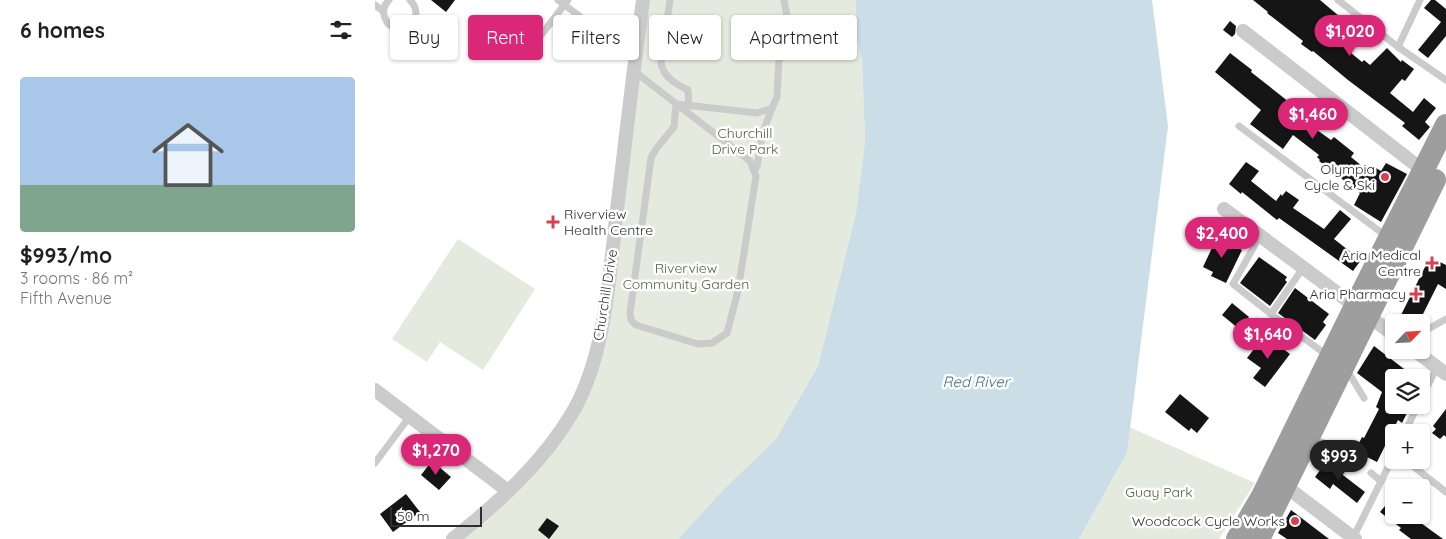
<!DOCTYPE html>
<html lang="en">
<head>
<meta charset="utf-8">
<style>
  body { margin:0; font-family:Quicksand,sans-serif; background:#f6f6f6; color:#202124; height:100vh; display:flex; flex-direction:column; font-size:19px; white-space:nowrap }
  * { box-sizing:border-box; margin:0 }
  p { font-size:16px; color:#757577 }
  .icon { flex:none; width:28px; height:28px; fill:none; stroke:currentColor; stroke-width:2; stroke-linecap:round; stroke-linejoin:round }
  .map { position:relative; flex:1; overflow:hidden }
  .sheet { display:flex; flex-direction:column; background:#fff; width:375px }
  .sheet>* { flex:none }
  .hud { position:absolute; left:15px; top:15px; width:475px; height:45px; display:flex; gap:10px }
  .needle { width:32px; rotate:65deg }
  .fabs { position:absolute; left:1010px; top:314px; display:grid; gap:10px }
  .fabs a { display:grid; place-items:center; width:45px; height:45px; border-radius:5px; background:#fff; box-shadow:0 1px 4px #0004; font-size:25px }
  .scale { position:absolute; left:15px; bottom:12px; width:92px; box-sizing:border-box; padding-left:5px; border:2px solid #2e2e2e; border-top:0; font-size:14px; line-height:18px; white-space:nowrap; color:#2e2e2e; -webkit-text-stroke:4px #fff; paint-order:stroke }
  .price { position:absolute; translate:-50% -42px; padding:0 11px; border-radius:18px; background:#db2777; color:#fff; font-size:16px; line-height:32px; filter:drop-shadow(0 1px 2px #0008) }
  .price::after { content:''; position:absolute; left:50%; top:30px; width:15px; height:11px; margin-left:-8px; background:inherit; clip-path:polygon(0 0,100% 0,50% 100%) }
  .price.current { background:#222; color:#fff }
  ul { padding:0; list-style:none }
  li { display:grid; align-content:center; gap:10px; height:265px; padding:0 20px }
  li span { display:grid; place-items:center; height:155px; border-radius:5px; color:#555 }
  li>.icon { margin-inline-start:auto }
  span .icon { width:90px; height:90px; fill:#fffc; stroke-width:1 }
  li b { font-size:21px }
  h2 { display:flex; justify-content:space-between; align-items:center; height:60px; padding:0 20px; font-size:21px }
  .chip { padding:0 18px; border-radius:5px; background:#fff; box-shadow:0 1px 4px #0004; font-size:18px; line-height:45px }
  .chip.current { background:#db2777; color:#fff }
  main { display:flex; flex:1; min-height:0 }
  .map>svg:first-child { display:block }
  .green { fill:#e4eadd }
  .water { fill:#cbdee8 }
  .building { fill:#151515 }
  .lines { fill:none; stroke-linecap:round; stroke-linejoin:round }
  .service { stroke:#cbcbcb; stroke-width:7 }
  .minor { stroke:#cbcbcb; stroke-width:14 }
  .trunk { stroke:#9e9e9e; stroke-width:22 }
  .poi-dot { fill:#d34253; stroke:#fff; stroke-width:2 }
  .labels { text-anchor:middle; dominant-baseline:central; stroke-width:5; stroke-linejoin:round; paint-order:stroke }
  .park-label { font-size:14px; fill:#536540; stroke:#fff }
  .poi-label { font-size:14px; fill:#2e2e2e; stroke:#fff; text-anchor:end }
  .street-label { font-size:14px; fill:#2e2e2e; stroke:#fff }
  .water-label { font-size:15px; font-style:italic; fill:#447087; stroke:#fff }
</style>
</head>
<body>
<main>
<section class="sheet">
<h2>6 homes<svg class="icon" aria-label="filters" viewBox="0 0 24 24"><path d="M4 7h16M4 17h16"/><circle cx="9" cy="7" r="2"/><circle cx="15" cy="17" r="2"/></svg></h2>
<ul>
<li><span style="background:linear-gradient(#a9c7e8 70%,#7fa58c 0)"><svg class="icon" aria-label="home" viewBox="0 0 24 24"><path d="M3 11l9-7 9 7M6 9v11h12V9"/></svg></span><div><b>$993/mo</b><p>3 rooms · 86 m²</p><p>Fifth Avenue</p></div></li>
</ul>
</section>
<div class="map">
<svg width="1071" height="539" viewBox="0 0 1071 539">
  <rect width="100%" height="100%" fill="#fff"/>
  <g class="green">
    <polygon points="268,0 481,0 480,31 487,60 490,141 481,213 443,366 401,439 349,489 303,539 78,539 165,459 219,360"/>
    <polygon points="83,239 160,289 108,370 65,342 52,362 17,339"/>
    <polygon points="754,427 880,483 844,539 704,539 752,453"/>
  </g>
  <polygon class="water" points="481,0 777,0 793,126 752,453 704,539 303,539 349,489 401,439 443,366 481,213 490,141 487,60 480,31"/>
  <g class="building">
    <polygon points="56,0 80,0 71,12"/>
    <polygon points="878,0 945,0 983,32 970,48 987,62 989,60 995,65 1012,48 1026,62 1027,60 1039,69 1030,81 1027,79 1015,93 1038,112 1049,98 1061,108 1050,122 1055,127 1044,140 1027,126 1030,123 973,80 938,51 937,52 926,44 928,41 892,13 893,12"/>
    <polygon points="1056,0 1060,0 1071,9 1071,36 1053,58 1043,50 1066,22 1049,8"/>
    <polygon points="855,21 861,26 860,34 857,37 848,30"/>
    <polygon points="855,53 877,70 876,72 938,121 935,125 956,140 959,137 979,153 976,157 993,171 996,165 1006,171 1011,163 1032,174 1006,222 979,205 985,193 944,161 945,160 942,157 944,155 918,135 908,149 875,124 886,110 840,72"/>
    <polygon points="871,162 884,171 876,181 901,201 906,194 907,196 911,191 924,200 918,208 949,229 965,210 976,219 959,239 986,260 978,271 904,218 902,220 867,192 866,194 854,184"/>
    <polygon points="843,235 858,242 857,245 867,250 851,283 836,276 838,272 828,267"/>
    <polygon points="884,257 912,277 910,280 912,282 895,306 865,283"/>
    <polygon points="1055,257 1071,265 1071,289 1063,284 1044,322 1035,322 1025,317"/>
    <polygon points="920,288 954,314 948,322 951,325 940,340 903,313"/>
    <polygon points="857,303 874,317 864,329 847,315"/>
    <polygon points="890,335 915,354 890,387 878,378 886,368 872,358"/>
    <polygon points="999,346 1041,378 1019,378 1019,405 1036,405 1027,423 1023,420 1002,462 980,451 987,437 989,438 1004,409 1001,407 1007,392 982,373"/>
    <polygon points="805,394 834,418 822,433 816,428 814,431 790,412"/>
    <polygon points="1071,409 1071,437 1069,435 1065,439 1057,433 1061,429 1058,426"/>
    <polygon points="57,461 76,477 64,490 46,475"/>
    <polygon points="951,462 990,492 982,503 958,484 955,489 940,477"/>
    <polygon points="31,494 45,512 18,532 5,514"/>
    <polygon points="1019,495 1019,515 1035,515 1068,539 1036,539 1024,530 1026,528 1005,512"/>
    <polygon points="916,510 954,539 912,539 903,533"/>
    <polygon points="172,518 184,526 174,539 163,530"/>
  </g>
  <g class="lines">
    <g class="service">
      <path d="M14 0C9 5 7 11 10 18 19 42 55 21 35 0"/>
      <polyline points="183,0 260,58"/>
      <path d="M295 0 286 63C289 78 301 84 313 90L314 106"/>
      <polyline points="963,0 1023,47 1071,80"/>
      <polyline points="0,5 8,11"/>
      <polyline points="157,47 193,0"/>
      <polyline points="1023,47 1045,0"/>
      <polyline points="259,71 375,161 381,176 363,291 352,333 337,343 323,344 261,325 256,320 255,313 276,158 281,149 299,127 301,104 382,113 397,108 402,97 404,57 414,28 409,0"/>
      <polyline points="864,126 1011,236"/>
      <polyline points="378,169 382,167 387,135 397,108"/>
      <polyline points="885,236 858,284 896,314"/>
      <polyline points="928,268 896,314 953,356"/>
      <polyline points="1046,333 1071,319"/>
      <polyline points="972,370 989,398"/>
      <polyline points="1046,399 1062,367"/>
      <polyline points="1030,432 1043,405"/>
      <polyline points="935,441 946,442 964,451"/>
      <polyline points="1030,460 1071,492"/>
      <polyline points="0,463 35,416"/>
      <polyline points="996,473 1006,481"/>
      <polyline points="978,538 1019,455"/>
    </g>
    <g class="minor">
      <polyline points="868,31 1041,165 1049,170"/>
      <polyline points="849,209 1019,335"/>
      <polyline points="1039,350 1071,374"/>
      <polyline points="0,390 133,491"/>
      <polyline points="905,482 980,539"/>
      <path d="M78 539C124 502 169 462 199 410 230 354 234 280 241 218 250 145 258 73 268 0"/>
    </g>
    <g class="trunk">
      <polyline points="862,539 887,496 980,306 1071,125"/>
      <polyline points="884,539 1060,180"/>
    </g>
  </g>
  <g class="poi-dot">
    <circle cx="1010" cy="177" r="5"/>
    <path d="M175.5 214.5h5v5h5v5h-5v5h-5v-5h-5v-5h5z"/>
    <path d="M1054.5 255.5h5v5h5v5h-5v5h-5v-5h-5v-5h5z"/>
    <path d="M1038.5 286.5h5v5h5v5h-5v5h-5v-5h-5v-5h5z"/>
    <circle cx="920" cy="521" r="5"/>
  </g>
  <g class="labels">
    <g class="park-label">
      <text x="370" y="133">Churchill<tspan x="370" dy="16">Drive Park</tspan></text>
      <text x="311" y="268">Riverview<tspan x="311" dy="16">Community Garden</tspan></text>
      <text x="784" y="492">Guay Park</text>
    </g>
    <g class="poi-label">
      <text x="1000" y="169">Olympia<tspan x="1000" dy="16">Cycle &amp; Ski</tspan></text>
      <text x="189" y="214" text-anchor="start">Riverview<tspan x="189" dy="16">Health Centre</tspan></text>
      <text x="1046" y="255">Aria Medical<tspan x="1046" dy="16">Centre</tspan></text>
      <text x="1031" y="294">Aria Pharmacy</text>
      <text x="910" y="521">Woodcock Cycle Works</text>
    </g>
    <g class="street-label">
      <text transform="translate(230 295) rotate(-81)">Churchill Drive</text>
    </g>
    <g class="water-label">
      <text x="601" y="381">Red River</text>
    </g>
  </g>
</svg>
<div class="fabs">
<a><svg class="needle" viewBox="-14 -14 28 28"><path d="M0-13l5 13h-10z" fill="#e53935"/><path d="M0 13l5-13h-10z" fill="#757577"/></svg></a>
<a><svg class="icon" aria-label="layers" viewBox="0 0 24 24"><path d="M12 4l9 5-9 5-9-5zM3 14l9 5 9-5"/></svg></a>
<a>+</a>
<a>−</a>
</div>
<div class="scale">50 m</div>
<b class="price" style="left:975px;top:57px">$1,020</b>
<b class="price" style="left:938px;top:140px">$1,460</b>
<b class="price" style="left:847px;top:259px">$2,400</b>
<b class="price" style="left:893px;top:360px">$1,640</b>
<b class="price" style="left:61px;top:476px">$1,270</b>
<b class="price current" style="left:964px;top:482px">$993</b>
<div class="hud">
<a class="chip">Buy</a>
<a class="chip current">Rent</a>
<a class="chip">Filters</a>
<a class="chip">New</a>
<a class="chip">Apartment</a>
</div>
</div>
</main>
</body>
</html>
